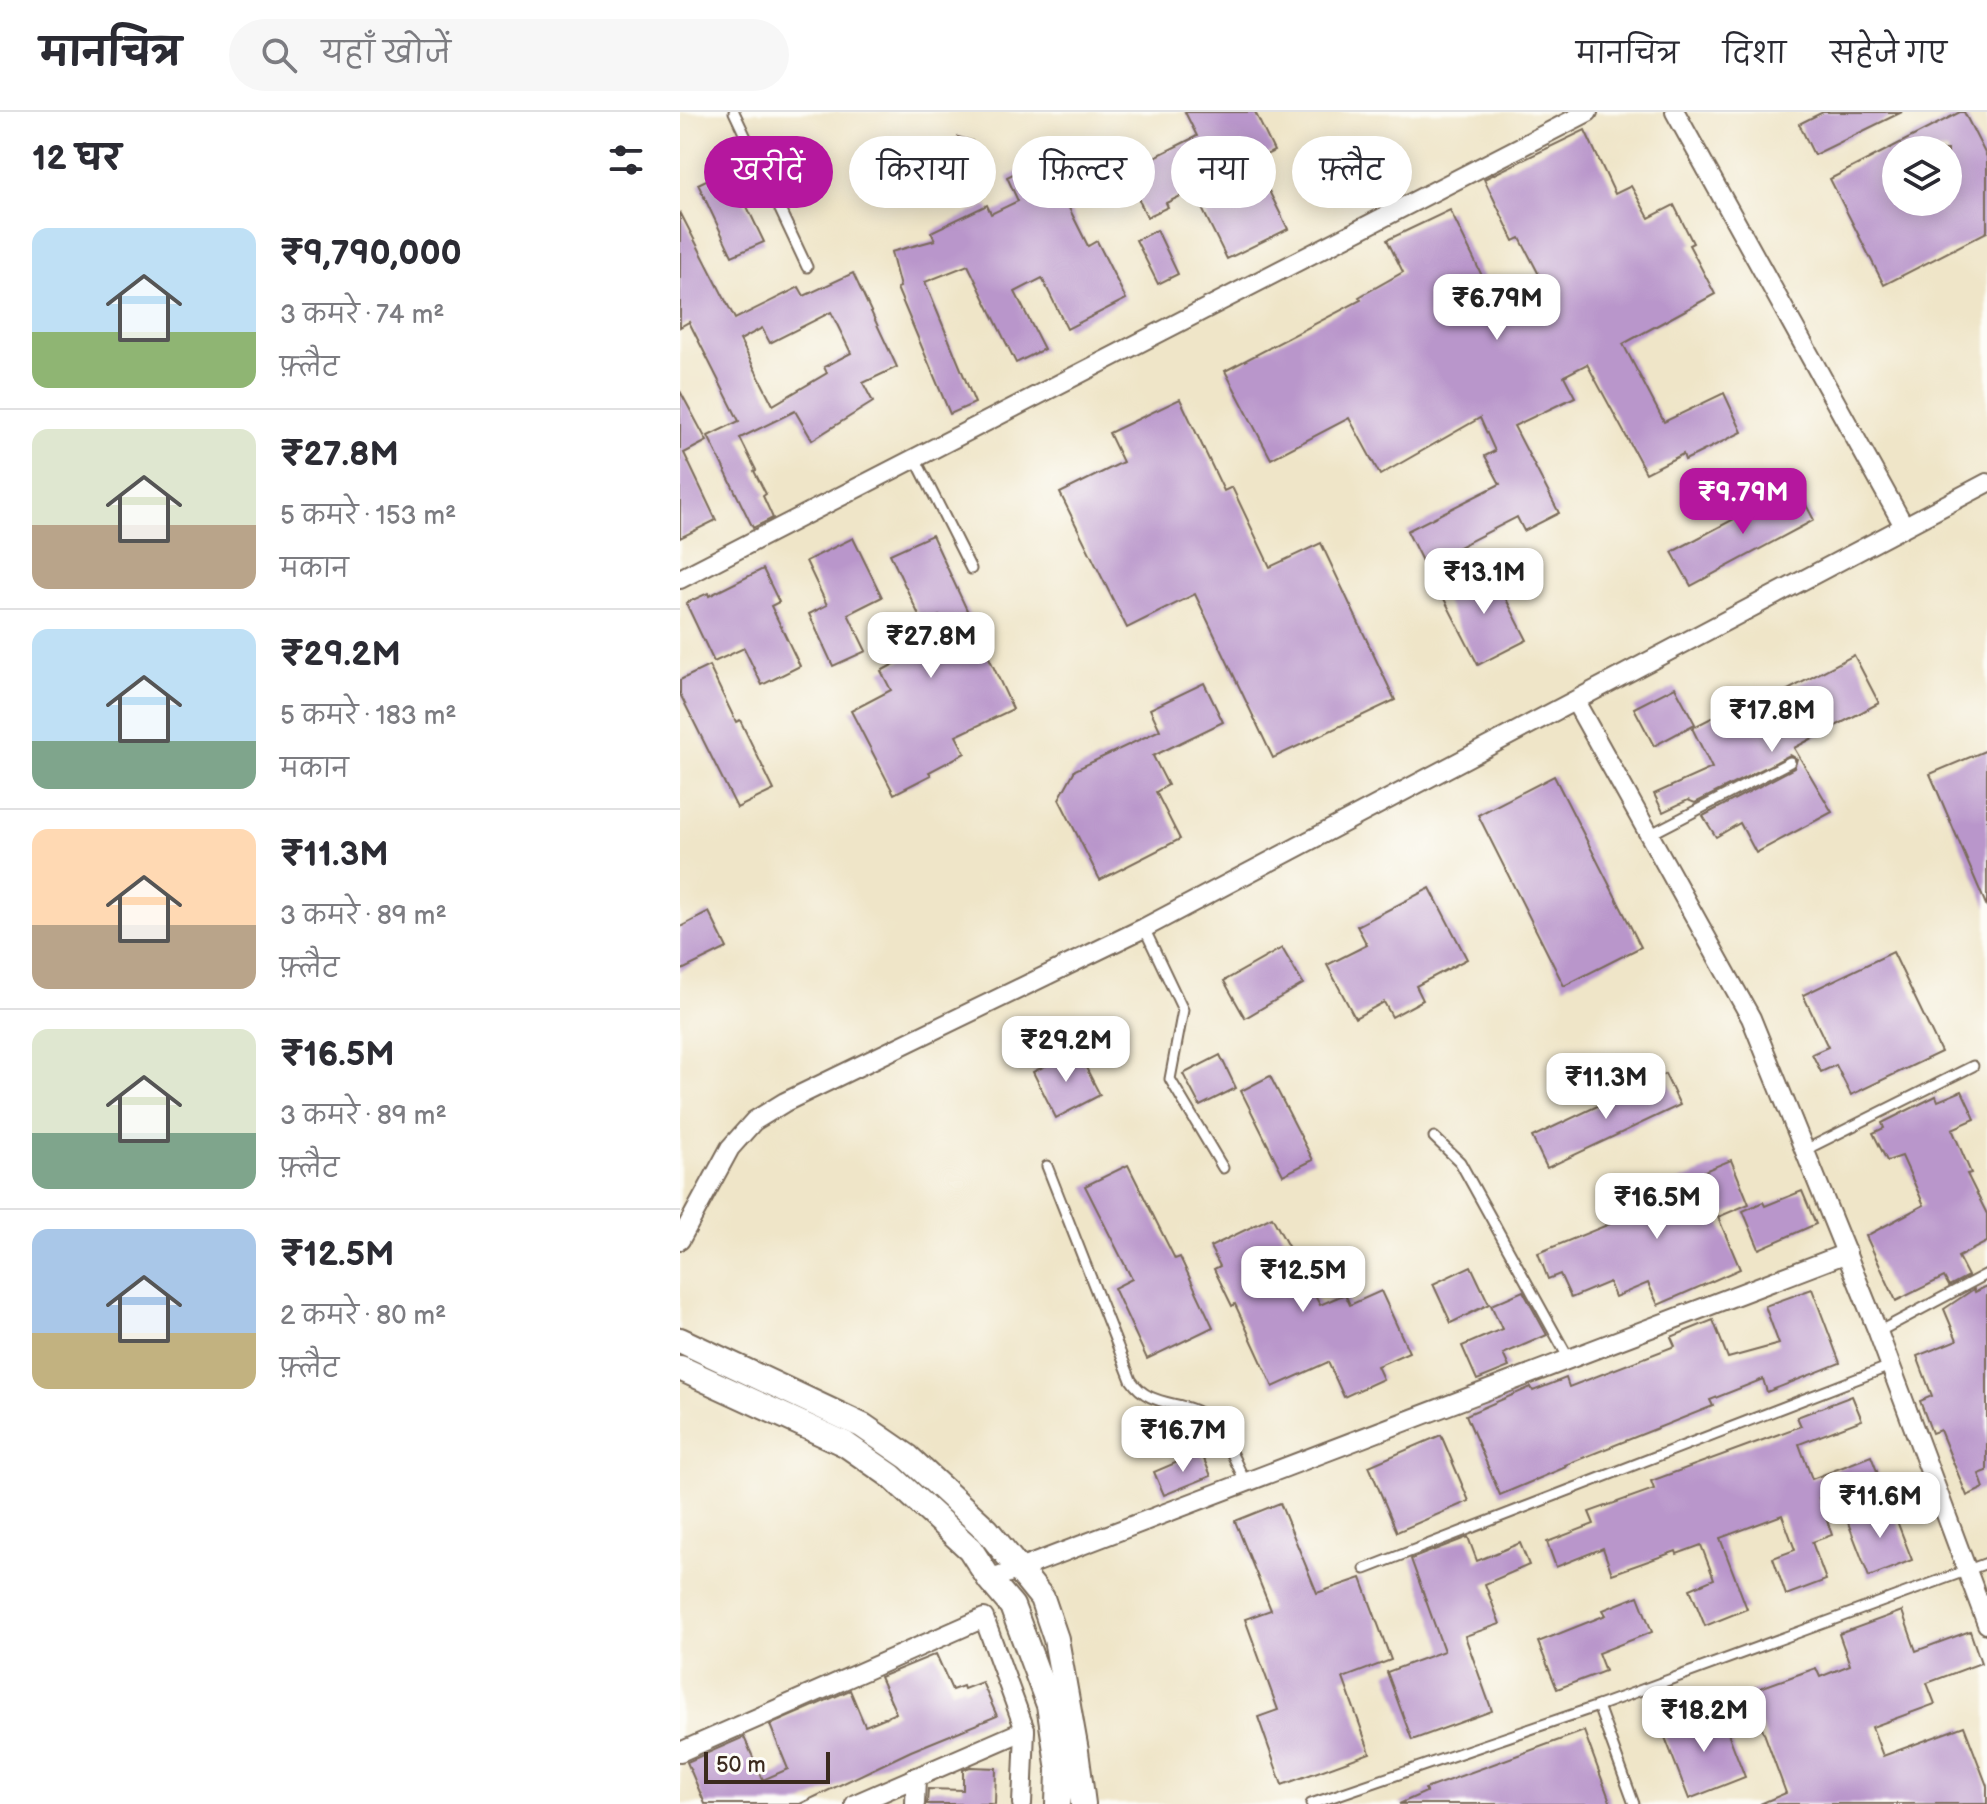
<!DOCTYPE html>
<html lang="hi">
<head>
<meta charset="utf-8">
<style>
  body { margin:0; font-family:"Balsamiq Sans","Playpen Sans Deva",sans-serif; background:#f7f7f7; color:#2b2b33; height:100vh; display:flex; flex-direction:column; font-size:30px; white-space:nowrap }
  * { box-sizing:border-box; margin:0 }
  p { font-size:26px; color:#7c7c81 }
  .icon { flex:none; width:44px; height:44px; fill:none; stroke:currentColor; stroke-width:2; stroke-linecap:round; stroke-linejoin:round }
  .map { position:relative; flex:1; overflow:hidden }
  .sheet { display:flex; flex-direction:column; background:#fff; width:680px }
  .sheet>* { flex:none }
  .top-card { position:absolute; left:24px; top:24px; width:760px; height:72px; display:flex; gap:16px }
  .controls { position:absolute; left:1202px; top:24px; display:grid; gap:16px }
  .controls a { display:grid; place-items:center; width:80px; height:80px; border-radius:50%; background:#fff; box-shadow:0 4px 20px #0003; font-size:40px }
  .scale { position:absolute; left:24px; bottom:20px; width:126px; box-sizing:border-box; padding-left:8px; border:4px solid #3b2a1e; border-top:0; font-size:22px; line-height:28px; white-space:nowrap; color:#3b2a1e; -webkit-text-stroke:6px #fdfcf7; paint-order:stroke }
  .price { position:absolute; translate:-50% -68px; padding:0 18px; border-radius:16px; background:#fff; color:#222; font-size:26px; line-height:52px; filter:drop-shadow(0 2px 4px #0008) }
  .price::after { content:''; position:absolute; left:50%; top:48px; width:24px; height:18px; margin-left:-12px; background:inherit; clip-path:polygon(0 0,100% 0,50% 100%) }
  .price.on { background:#b5179e; color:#fff }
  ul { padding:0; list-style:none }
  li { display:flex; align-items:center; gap:24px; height:200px; padding:0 32px }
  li+li { border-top:2px solid #e1e1e2 }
  li span { display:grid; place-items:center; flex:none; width:224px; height:160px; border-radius:16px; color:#555 }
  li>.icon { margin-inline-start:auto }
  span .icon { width:96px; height:96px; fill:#fffc; stroke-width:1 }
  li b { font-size:34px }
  h2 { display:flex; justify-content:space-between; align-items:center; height:96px; padding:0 32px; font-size:34px }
  .tag { padding:0 28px; border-radius:36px; background:#fff; box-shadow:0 4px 20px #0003; font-size:28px; line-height:72px }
  .tag.on { background:#b5179e; color:#fff }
  header { display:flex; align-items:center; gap:48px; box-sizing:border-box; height:112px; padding:0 40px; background:#fff; border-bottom:2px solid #e1e1e2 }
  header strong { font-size:38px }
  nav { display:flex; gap:44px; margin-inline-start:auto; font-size:28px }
  .search { width:560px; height:72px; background:#f7f7f7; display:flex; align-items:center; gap:20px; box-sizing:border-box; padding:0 28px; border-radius:44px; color:#7c7c81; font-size:30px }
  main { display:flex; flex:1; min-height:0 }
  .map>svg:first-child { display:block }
  .building { fill:#b996cb; fill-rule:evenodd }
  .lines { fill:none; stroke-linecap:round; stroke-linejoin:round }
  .service-casing { stroke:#7a6b5a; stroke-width:13 }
  .minor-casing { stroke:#7a6b5a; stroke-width:22 }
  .tertiary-casing { stroke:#7a6b5a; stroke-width:28 }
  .service { stroke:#fff; stroke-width:9 }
  .minor { stroke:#fff; stroke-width:18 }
  .tertiary { stroke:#fff; stroke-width:24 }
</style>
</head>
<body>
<header>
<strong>मानचित्र</strong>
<div class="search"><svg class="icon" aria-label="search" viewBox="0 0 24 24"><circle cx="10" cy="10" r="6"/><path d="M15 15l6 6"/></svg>यहाँ खोजें</div>
<nav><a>मानचित्र</a><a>दिशा</a><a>सहेजे गए</a></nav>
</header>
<main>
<section class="sheet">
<h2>12 घर<svg class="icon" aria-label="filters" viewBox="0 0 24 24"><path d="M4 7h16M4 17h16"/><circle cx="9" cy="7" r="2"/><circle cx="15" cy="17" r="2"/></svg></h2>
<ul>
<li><span style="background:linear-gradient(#bfe0f5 65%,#8fb573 0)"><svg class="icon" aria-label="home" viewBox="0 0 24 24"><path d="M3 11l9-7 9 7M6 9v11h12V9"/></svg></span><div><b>₹9,790,000</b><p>3 कमरे · 74 m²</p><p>फ़्लैट</p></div></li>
<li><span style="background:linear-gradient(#dfe7d0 60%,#b9a48a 0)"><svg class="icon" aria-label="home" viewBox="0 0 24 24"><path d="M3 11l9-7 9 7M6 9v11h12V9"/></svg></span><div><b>₹27.8M</b><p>5 कमरे · 153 m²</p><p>मकान</p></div></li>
<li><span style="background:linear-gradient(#bfe0f5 70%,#7fa58c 0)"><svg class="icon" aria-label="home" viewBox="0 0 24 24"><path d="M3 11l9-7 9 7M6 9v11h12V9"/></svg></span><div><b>₹29.2M</b><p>5 कमरे · 183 m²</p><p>मकान</p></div></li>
<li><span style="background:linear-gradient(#ffd9b3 60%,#b9a48a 0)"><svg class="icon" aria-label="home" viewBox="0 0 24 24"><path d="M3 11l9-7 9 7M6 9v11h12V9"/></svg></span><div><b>₹11.3M</b><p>3 कमरे · 89 m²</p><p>फ़्लैट</p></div></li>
<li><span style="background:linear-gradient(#dfe7d0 65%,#7fa58c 0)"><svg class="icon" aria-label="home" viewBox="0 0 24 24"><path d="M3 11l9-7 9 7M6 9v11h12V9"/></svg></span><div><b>₹16.5M</b><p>3 कमरे · 89 m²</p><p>फ़्लैट</p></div></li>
<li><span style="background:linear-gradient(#a9c7e8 65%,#c2b280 0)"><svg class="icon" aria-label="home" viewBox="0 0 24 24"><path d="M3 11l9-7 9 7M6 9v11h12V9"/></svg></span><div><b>₹12.5M</b><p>2 कमरे · 80 m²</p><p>फ़्लैट</p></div></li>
</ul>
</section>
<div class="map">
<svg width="1307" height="1692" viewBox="0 0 1307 1692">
  <rect width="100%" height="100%" fill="#fdfcf7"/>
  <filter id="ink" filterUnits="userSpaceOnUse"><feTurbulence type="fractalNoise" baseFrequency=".0125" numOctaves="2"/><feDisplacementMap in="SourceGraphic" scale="16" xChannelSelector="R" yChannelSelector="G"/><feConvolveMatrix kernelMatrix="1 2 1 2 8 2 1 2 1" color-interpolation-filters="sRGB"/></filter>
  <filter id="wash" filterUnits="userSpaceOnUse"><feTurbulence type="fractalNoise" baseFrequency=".006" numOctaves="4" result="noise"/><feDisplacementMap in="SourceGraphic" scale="32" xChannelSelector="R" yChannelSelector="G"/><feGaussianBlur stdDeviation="1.8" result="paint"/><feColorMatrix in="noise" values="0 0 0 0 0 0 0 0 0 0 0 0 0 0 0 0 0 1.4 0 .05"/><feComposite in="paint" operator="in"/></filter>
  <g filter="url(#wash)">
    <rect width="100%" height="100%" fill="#efe5c8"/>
    <g id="blocks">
      <g class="building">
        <polygon points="505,0 575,0 594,39 574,49 608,117 547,147 513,78 486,91 488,95 467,105 440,48 461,38 467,49 517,24"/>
        <polygon points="1143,0 1222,0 1134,43 1119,12"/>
        <path d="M1280 0H1284L1307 45V120L1204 173 1150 67ZM1216 38H1268V90H1216Z"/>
        <polygon points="905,18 935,82 951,74 969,106 994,93 1013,131 1009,133 1035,182 943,232 984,310 1044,281 1062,320 1005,348 1003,342 966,361 907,252 884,264 895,285 834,314 879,401 844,419 837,405 744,453 727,419 820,372 805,344 815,339 800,306 700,363 669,306 591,347 545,259 681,188 679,185 723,160 707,128 770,98 821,203 868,180 840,126 834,129 804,67"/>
        <polygon points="278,25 292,29 277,76 262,71"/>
        <polygon points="361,48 366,58 384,50 391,63 376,70 408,134 417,129 446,187 387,217 362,166 335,180 364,237 336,251 288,153 245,170 295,291 270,302 217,176 220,175 211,140 255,128 251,120 307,93 311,102 338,89 327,65"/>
        <polygon points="49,57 84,130 52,144 18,72"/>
        <path d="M0 100 55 207 119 175 124 184 173 161 217 255 183 271 193 290 132 328 115 299 60 326 76 358 74 359 86 382 83 384 93 406 73 416 28 324 59 309 9 210 0 215ZM151 200 171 241 144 255 147 261 93 293 60 228 82 216 90 231Z"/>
        <polygon points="477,118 498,162 478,172 456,128"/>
        <polygon points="0,279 27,329 4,341 36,408 0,426"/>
        <polygon points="500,287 544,379 552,375 590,455 641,431 715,588 593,646 515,482 447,516 380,381 443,350 429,321"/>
        <polygon points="1116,374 1134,408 1011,474 992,440"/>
        <polygon points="252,423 333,597 276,624 285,641 249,660 251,663 214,682 171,599 211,578 201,559 268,523 259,504 243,512 210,442"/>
        <polygon points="173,426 202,485 168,502 186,539 153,554 129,502 147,493 126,449"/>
        <polygon points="810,456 847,528 798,553 761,481"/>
        <polygon points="83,457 99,490 91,494 120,554 82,573 64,536 34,550 6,491 28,481 29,484"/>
        <polygon points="1174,543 1199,591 1114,636 1152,700 1076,741 1060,711 1036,725 1023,704 1114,656 1117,647 1110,643 1015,691 1008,688 983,700 974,682 1032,656 1012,616 1080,581 1085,590"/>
        <polygon points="29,554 56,610 60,608 94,678 57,696 0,582 0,568"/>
        <polygon points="524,571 543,610 473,644 488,673 476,680 500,727 420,768 379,687 395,658 480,618 470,597"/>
        <polygon points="995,575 1015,612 974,634 954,596"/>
        <polygon points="1307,638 1307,795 1250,662"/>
        <polygon points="874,664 961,835 884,874 798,703"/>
        <polygon points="750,776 787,847 736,874 743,888 712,905 704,890 675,906 647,853 687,833 677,814"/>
        <polygon points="29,800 47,836 0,859 0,815"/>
        <polygon points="602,836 623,872 565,906 544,869"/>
        <polygon points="1213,840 1261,940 1171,983 1156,953 1141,960 1132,942 1148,935 1123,883"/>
        <polygon points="397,938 420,983 376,1006 353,960"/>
        <polygon points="540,943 556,976 520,994 503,962"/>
        <polygon points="985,962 1000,993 867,1056 852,1025"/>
        <polygon points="590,964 633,1048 603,1063 561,979"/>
        <polygon points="1282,979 1295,1007 1272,1017 1291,1061 1287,1062 1307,1102 1307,1130 1278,1145 1288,1164 1269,1174 1264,1165 1216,1189 1186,1124 1244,1093 1222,1044 1207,1049 1193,1021 1204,1016 1202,1011 1256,984 1258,989"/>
        <polygon points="1051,1048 1069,1092 1038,1105 1060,1157 978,1193 968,1171 935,1185 929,1170 891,1186 880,1162 868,1167 858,1141 952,1103 947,1091"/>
        <polygon points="448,1053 495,1147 500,1145 533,1215 467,1247 434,1176 452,1167 405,1074"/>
        <polygon points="1122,1079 1136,1112 1079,1137 1063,1099 1083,1090 1085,1094"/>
        <polygon points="592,1105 640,1193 665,1182 670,1193 701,1179 729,1240 697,1254 703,1267 664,1285 648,1250 593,1275 555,1192 552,1194 534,1157 540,1154 530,1135"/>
        <polygon points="791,1154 809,1192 771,1211 753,1172"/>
        <polygon points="1307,1174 1307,1359 1299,1362 1304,1376 1287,1384 1260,1318 1252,1321 1240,1289 1252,1284 1237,1244 1277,1228 1264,1197 1294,1177 1295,1180"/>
        <polygon points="1132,1177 1160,1251 1087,1280 1083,1267 1030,1288 1033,1294 885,1353 886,1355 820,1383 786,1303 851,1275 853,1279 886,1266 889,1275 995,1234 991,1225 1033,1208 1048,1246 1099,1232 1085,1194"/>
        <polygon points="843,1179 867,1223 823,1242 829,1255 797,1268 782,1234 822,1217 811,1193"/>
        <polygon points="1172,1284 1182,1308 1119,1332 1132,1367 1191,1344 1198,1362 1139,1386 1152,1423 1132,1430 1146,1468 1106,1483 1093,1446 1115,1438 1102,1403 1040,1426 1067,1497 1025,1514 1010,1477 1034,1467 1021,1433 997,1442 996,1439 932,1462 923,1436 876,1455 867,1430 914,1412 909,1400 974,1377 971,1369 1121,1314 1117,1305"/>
        <polygon points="761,1323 789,1389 717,1420 689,1354"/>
        <polygon points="521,1340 531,1364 484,1383 474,1360"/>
        <polygon points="600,1391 637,1481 681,1466 711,1548 663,1566 690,1641 602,1673 578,1605 598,1598 565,1507 591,1498 555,1409"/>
        <polygon points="1210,1391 1232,1448 1189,1465 1167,1408"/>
        <polygon points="788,1425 797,1449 840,1431 849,1453 805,1472 820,1512 785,1524 812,1599 732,1628 707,1560 764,1539 731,1447"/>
        <polygon points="958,1484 972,1520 918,1541 925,1559 877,1577 858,1530 926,1503 923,1498"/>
        <polygon points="1222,1499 1236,1539 1290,1519 1301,1551 1247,1571 1255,1592 1192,1615 1203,1644 1284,1614 1307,1674 1307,1692 1080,1692 1106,1681 1069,1580 1136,1556 1140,1565 1170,1553 1159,1522"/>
        <polygon points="256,1542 272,1578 283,1574 284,1577 302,1570 317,1604 231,1639 120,1692 25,1692 7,1650 64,1625 83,1668 108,1657 90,1613 170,1578 185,1614 190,1612 216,1601 200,1565"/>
        <polygon points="1039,1598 1065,1665 1009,1687 983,1620"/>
        <polygon points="904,1619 931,1692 719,1692 746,1680 745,1677"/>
        <polygon points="290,1655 316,1656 315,1692 247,1692 248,1677 283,1678 283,1658"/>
      </g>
    </g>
  </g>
  <g filter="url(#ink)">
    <use href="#blocks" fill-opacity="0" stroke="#7a6b5a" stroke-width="2"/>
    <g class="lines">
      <defs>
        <g id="service">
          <polyline points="54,0 127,155"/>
          <polyline points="235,346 291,457"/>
          <polyline points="969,723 1110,650"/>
          <polyline points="464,816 503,898 490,967 543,1056"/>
          <polyline points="754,1025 780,1050 889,1247"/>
          <polyline points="1125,1038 1293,954"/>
          <path d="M367 1054 451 1268C471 1298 504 1286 527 1306 545 1321 555 1350 566 1371"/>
          <polyline points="1198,1220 1307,1162"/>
          <polyline points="685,1457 1210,1254"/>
          <polyline points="918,1594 954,1692"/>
          <polyline points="631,1692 918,1594 1307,1451"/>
        </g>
        <g id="minor">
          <polyline points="995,0 1224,414"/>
          <polyline points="0,467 908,0"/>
          <polyline points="895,589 1071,906 1198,1220 1307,1512"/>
          <polyline points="0,1128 50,1036 74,1009 105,990 464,816 1307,371"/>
          <polyline points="310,1468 1167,1141"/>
          <polyline points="0,1640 304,1506 345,1618 342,1692"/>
          <polyline points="175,1692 345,1618"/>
          <polyline points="235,1692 236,1665"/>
        </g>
        <g id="tertiary">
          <polyline points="0,1228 183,1314 228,1345 307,1418 362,1486 376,1527 396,1639 403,1692"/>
          <polyline points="0,1256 165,1332 211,1364 290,1437 310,1468 332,1494 369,1593 379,1658 378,1692"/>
        </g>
      </defs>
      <use href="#service" class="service-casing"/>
      <use href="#minor" class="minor-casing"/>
      <use href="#tertiary" class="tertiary-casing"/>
      <use href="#service" class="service"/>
      <use href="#minor" class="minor"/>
      <use href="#tertiary" class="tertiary"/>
    </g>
  </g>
</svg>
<div class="controls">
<a><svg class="icon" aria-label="layers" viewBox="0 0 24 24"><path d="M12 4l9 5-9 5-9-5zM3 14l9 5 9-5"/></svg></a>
</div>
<div class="scale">50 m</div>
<b class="price" style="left:817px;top:230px">₹6.79M</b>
<b class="price on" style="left:1063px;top:424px">₹9.79M</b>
<b class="price" style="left:804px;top:504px">₹13.1M</b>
<b class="price" style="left:251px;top:568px">₹27.8M</b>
<b class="price" style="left:1092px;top:642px">₹17.8M</b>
<b class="price" style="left:386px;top:972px">₹29.2M</b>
<b class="price" style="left:926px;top:1009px">₹11.3M</b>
<b class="price" style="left:977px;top:1129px">₹16.5M</b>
<b class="price" style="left:623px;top:1202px">₹12.5M</b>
<b class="price" style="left:503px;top:1362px">₹16.7M</b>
<b class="price" style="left:1200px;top:1428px">₹11.6M</b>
<b class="price" style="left:1024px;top:1642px">₹18.2M</b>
<div class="top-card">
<a class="tag on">खरीदें</a>
<a class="tag">किराया</a>
<a class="tag">फ़िल्टर</a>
<a class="tag">नया</a>
<a class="tag">फ़्लैट</a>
</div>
</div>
</main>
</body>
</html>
